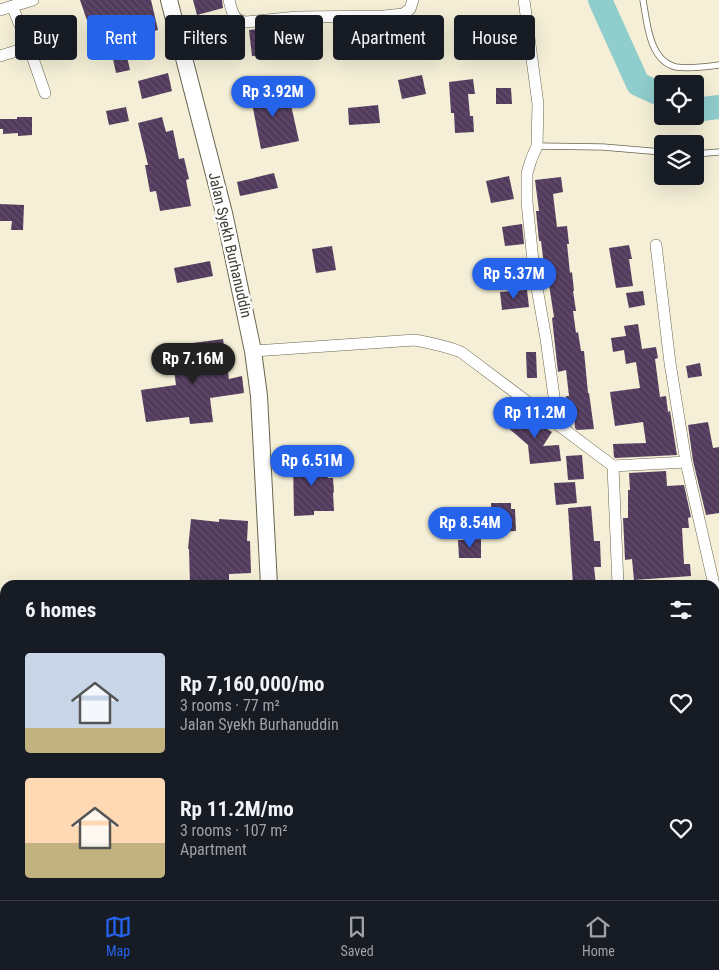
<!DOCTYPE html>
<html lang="en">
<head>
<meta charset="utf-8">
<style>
  body { margin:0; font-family:"Roboto Condensed",sans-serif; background:#242831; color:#f1f3f6; height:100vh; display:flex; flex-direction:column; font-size:19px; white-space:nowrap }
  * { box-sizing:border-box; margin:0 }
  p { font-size:16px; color:#9ea1a6 }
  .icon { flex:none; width:28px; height:28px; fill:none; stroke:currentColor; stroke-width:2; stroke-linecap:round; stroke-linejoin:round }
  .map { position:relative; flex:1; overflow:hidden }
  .drawer { position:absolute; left:0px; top:580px; width:720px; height:320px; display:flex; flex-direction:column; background:#171b24; border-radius:15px 15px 0 0; box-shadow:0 5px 20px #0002 }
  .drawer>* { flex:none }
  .guide { position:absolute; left:15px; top:15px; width:690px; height:45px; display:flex; gap:10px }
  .tools { position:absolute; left:654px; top:75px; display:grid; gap:10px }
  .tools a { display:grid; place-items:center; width:50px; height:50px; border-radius:5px; background:#171b24; box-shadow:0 5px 20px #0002; font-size:25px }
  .price { position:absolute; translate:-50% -42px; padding:0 11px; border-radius:18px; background:#2563eb; color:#fff; font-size:16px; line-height:32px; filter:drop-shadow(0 1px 2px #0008) }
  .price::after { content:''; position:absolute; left:50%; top:30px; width:15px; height:11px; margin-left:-8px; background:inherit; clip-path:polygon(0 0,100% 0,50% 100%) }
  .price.active { background:#222; color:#fff }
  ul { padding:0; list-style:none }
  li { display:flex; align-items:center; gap:15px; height:125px; padding:0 25px }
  li span { display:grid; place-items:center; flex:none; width:140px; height:100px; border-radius:5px; color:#555 }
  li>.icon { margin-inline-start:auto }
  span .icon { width:60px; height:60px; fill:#fffc; stroke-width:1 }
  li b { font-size:21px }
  h2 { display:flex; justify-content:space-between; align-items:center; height:60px; padding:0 25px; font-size:21px }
  .chip { padding:0 18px; border-radius:5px; background:#171b24; box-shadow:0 5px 20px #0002; font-size:18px; line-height:45px }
  .chip.active { background:#2563eb; color:#fff }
  .tabs { display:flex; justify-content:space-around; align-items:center; height:70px; border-top:1px solid #363941; background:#171b24; font-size:14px; color:#9ea1a6 }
  .tabs a { display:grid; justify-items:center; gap:2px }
  .tabs .active { color:#2563eb }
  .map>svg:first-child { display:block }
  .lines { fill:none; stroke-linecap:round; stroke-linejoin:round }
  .river { stroke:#90cdcd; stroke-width:24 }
  .building { fill:url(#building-back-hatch) }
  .lane-casing { stroke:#69654f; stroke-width:7 }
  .street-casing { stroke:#69654f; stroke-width:12 }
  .secondary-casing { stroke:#69654f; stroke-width:18 }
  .lane { stroke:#fff; stroke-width:5.5 }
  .street { stroke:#fff; stroke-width:11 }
  .secondary { stroke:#fff; stroke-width:16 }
  .labels { text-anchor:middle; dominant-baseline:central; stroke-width:5; stroke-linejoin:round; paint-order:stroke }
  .street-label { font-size:15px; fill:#3e3c32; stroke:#fff }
</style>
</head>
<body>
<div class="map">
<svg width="719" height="900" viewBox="0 0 719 900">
  <defs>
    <pattern id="building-back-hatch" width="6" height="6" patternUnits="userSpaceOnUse" patternTransform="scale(1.25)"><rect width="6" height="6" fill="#523b5d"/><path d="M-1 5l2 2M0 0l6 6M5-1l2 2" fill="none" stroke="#63506c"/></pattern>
  </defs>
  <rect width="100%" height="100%" fill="#f4efd6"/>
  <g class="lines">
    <g class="river">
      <polyline points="600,0 638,84 662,95"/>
      <polyline points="695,110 719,107"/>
    </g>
  </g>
  <g class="building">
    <polygon points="80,0 151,0 158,30 123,39 130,70 116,73 106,27 91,32"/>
    <polygon points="193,0 222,0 223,8 197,15"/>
    <polygon points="260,29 260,31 278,29 279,38 282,38 283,55 252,56 249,30"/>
    <polygon points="168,73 172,91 142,99 138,81"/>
    <polygon points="422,75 426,94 402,99 398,80"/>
    <polygon points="473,79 475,94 468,94 470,116 473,116 474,132 455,133 454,113 451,113 449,82"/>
    <polygon points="269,83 273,100 289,96 299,141 261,149 249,88"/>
    <polygon points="496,88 511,88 512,104 496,104"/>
    <polygon points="378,105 380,123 349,125 348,108"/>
    <polygon points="126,107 129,121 109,125 106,111"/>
    <polygon points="17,117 32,117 32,135 18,136 18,133 3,134 3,129 0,129 0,119 17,119"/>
    <polygon points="162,117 166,132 173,130 179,159 184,158 189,179 186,180 191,206 160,211 156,191 150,192 145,165 148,165 138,123"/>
    <polygon points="274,173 278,188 240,196 237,182"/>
    <polygon points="509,176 514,199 491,203 486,181"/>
    <polygon points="561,177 563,192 553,194 557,227 567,226 569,244 567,244 570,273 572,272 574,291 573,291 576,311 573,311 576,333 578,332 581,351 584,351 588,393 589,393 594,429 577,430 575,428 574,413 569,414 566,396 569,396 566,370 558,372 552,318 554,317 547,272 545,273 541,241 539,241 536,211 539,211 535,180"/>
    <polygon points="0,204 24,205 23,230 11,230 12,221 0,221"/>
    <polygon points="522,224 524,244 505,246 502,227"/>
    <polygon points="629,245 632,259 629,259 633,286 616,288 609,248"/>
    <polygon points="332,246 336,270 316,273 312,249"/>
    <polygon points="210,261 213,276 177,283 174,268"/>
    <polygon points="525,290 527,290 529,307 502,310 500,292"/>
    <polygon points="643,291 645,305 629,308 626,293"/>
    <polygon points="638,324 642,349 656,347 658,358 655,359 660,397 666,396 668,412 670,411 677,455 615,458 614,457 613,444 646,443 643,422 615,426 610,392 640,388 636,362 626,364 624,350 613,352 611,338 626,336 624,326"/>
    <polygon points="223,339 229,379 242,376 244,393 210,398 213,422 190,424 189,417 146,422 141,390 176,385 174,370 182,369 178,345"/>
    <polygon points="526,352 536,352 537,378 527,378"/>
    <polygon points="700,363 702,376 688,378 686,366"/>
    <polygon points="521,410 534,421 552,432 543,446 559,445 561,461 530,464 528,445 506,426"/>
    <polygon points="708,422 713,448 719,447 719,513 706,515 693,461 688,425"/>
    <polygon points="582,455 584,479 568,480 566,456"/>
    <polygon points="327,458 328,478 333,478 334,492 333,493 334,511 314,511 314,515 294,516 293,460"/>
    <polygon points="666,471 667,486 684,485 691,517 688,518 689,528 682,528 684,564 690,564 691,576 634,580 632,559 625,560 624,538 623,518 628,518 628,490 630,490 629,473"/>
    <polygon points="575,482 577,503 556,505 554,483"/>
    <polygon points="491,503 511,503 511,509 515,509 516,531 492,532"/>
    <polygon points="591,506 594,541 600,541 601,567 594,567 596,585 573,585 568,508"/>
    <polygon points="191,519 219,522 219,519 248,521 247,541 250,541 251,573 229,574 229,585 190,585 189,549 188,549"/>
    <polygon points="481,539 481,558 459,558 458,540"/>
  </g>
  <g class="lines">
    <defs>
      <g id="lane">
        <path d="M643 0C647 22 649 61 676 67 689 69 705 67 719 65"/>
        <polyline points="537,146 603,147 662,152"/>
        <polyline points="695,154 719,152"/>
      </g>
      <g id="street">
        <path d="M229 0C232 11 233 21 246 22L297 17 384 16 403 14 410 9 413 0"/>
        <polyline points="524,0 538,104 537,146 531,160 527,173 527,202 534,271 546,339 558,425"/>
        <polyline points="12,6 29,47 45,93"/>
        <polyline points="0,10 33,0"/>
        <polyline points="0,56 29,47"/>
        <polyline points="656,245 670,363 686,462 714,585"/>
        <path d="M253 351 415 340C431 343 446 346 461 352L613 466 618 585"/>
        <polyline points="613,466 686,462"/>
        <polyline points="715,588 719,607"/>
        <polyline points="715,716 719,715"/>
        <polyline points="715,869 719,853"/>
        <polyline points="634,895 635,900"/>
        <polyline points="711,895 711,900"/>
      </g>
      <g id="secondary">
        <polyline points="169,0 224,213 253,351 259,396 269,585"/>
        <polyline points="0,750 5,749"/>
        <polyline points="280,895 281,900"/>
      </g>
    </defs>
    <use href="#lane" class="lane-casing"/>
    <use href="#street" class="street-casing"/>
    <use href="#secondary" class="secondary-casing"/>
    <use href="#lane" class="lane"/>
    <use href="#street" class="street"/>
    <use href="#secondary" class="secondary"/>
  </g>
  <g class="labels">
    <g class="street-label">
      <text transform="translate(230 245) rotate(77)">Jalan Syekh Burhanuddin</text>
    </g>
  </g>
</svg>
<div class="tools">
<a><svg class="icon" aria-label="locate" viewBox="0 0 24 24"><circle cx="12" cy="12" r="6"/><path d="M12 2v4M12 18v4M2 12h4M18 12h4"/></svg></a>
<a><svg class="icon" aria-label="layers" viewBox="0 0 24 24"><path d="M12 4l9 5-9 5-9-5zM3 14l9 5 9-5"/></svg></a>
</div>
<b class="price" style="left:273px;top:118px">Rp 3.92M</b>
<b class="price" style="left:514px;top:300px">Rp 5.37M</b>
<b class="price active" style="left:193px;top:385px">Rp 7.16M</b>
<b class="price" style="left:535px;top:439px">Rp 11.2M</b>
<b class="price" style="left:312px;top:487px">Rp 6.51M</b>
<b class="price" style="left:470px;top:549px">Rp 8.54M</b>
<div class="guide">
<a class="chip">Buy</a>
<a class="chip active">Rent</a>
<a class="chip">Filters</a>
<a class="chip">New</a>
<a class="chip">Apartment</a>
<a class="chip">House</a>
</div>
<section class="drawer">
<h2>6 homes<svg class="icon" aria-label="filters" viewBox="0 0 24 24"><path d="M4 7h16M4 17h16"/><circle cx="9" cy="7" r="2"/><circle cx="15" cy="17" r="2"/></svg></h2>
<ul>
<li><span style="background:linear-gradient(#c9d6e8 75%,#c2b280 0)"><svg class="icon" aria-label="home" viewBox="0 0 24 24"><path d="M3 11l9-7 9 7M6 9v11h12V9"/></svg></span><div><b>Rp 7,160,000/mo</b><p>3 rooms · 77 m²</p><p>Jalan Syekh Burhanuddin</p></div><svg class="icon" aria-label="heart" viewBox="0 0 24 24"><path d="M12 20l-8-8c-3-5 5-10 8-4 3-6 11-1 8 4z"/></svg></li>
<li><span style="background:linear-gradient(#ffd9b3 65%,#c2b280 0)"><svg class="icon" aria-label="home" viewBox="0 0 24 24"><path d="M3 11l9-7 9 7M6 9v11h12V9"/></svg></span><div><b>Rp 11.2M/mo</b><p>3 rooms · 107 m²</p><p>Apartment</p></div><svg class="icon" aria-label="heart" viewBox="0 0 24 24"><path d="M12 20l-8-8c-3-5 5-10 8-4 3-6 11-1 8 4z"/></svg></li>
</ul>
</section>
</div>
<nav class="tabs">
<a class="active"><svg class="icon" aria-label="map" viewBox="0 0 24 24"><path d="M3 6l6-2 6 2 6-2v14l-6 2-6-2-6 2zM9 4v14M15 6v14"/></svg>Map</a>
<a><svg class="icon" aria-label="saved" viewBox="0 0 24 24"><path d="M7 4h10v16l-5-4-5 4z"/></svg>Saved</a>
<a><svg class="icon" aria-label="home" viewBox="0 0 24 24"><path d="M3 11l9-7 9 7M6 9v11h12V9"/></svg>Home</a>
</nav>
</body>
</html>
